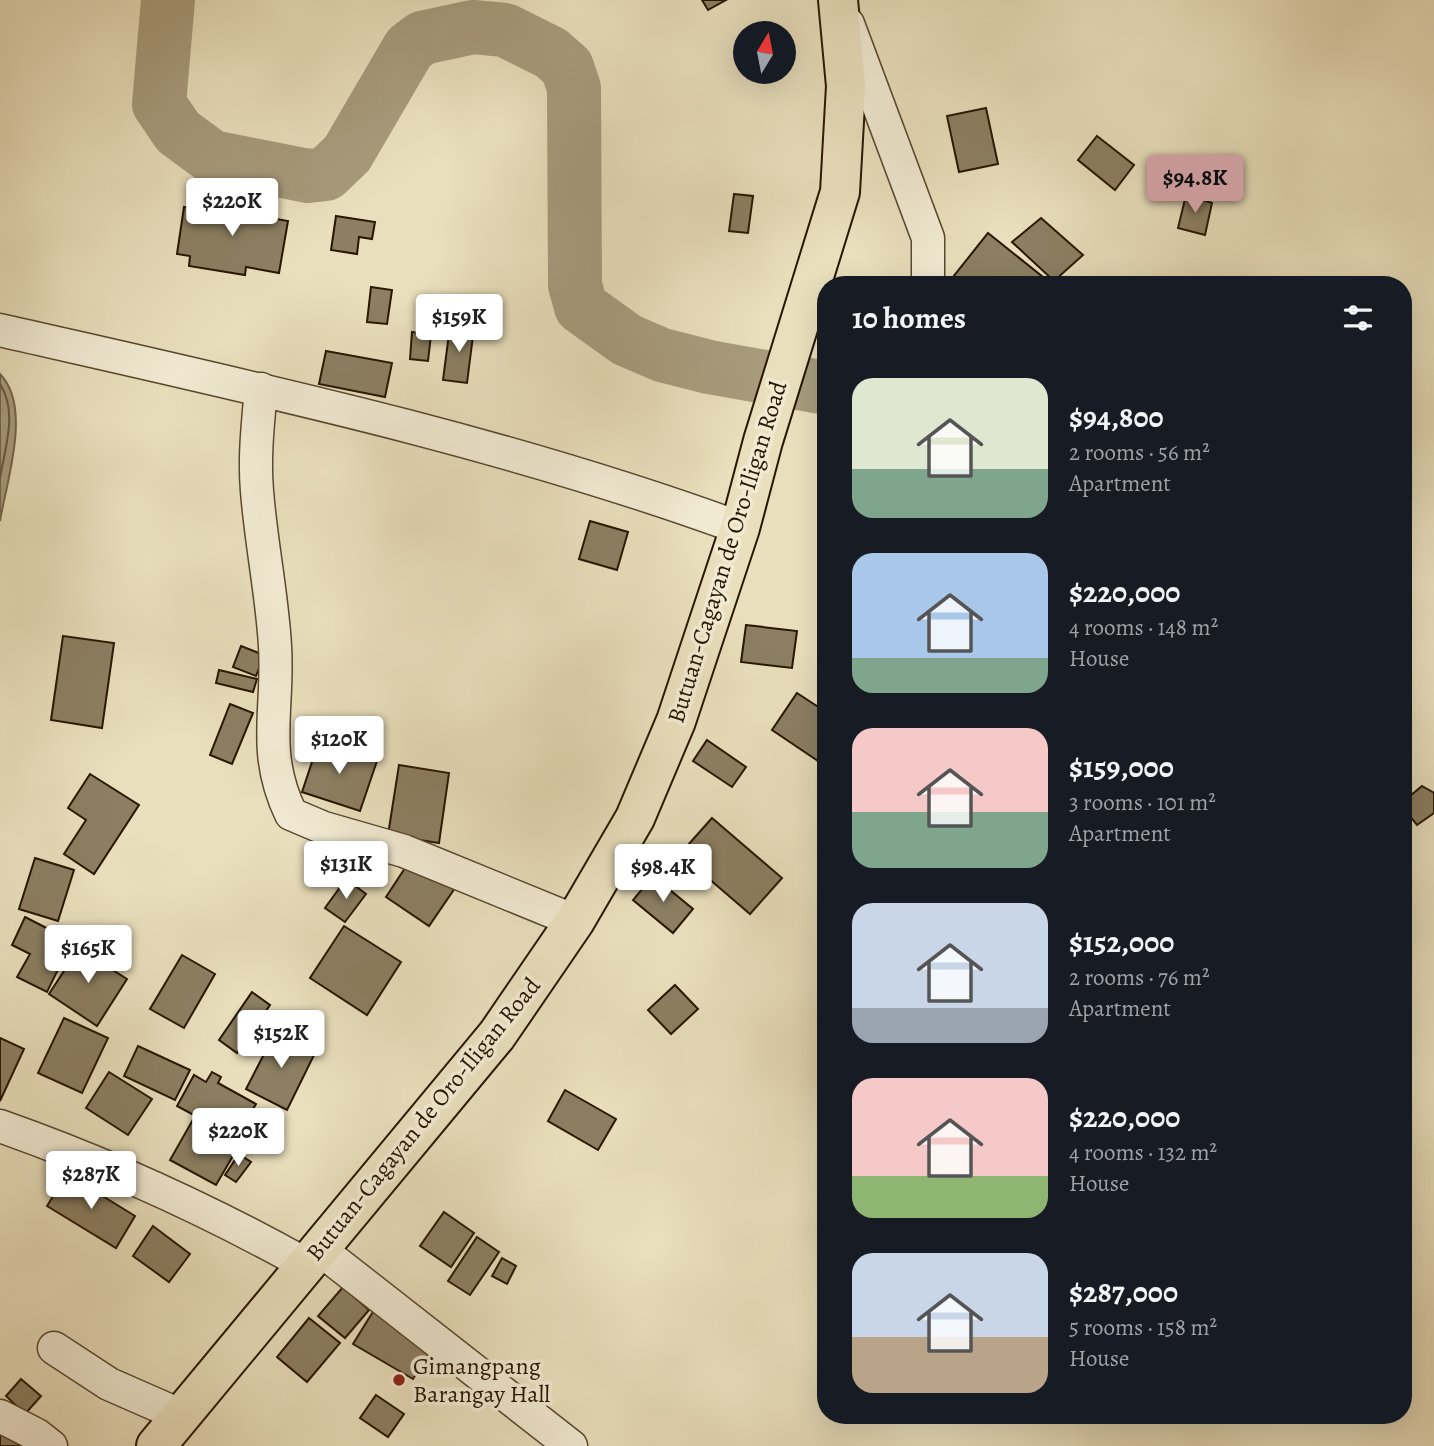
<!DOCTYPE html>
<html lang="en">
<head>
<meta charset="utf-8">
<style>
  body { margin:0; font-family:Alegreya,serif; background:#242831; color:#f1f3f6; height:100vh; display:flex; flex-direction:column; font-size:26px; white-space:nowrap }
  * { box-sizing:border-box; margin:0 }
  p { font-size:23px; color:#9ea1a6 }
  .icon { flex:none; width:38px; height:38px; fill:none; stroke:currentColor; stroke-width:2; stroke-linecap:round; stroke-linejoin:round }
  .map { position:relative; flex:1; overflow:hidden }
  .details { position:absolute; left:817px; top:276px; width:595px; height:1148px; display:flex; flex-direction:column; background:#171b24; border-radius:28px; box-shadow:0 7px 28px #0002 }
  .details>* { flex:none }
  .needle { width:46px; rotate:10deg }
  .tools { position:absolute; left:733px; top:21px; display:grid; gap:14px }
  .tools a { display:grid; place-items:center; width:63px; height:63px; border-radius:50%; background:#171b24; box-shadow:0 7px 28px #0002; font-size:35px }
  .price { position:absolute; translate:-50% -60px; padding:0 16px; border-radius:7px; background:#fff; color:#222; font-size:23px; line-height:46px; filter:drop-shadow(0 2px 4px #0008) }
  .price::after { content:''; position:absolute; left:50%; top:42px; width:21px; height:16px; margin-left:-10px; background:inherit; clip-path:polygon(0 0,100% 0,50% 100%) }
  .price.active { background:#c59692; color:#111 }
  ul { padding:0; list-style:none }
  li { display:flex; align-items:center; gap:21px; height:175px; padding:0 35px }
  li span { display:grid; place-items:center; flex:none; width:196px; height:140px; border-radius:21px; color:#555 }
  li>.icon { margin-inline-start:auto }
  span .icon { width:84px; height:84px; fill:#fffc; stroke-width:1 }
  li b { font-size:30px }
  h2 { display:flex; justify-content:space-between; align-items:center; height:84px; padding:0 35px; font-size:30px }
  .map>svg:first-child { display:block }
  .water { fill:#a79b7c; stroke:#74664a; stroke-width:2 }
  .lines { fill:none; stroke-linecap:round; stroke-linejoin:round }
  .shore { stroke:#68583e; stroke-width:2 }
  .river { stroke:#a79b7c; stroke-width:54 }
  .building { fill:#8c7f62; stroke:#281600; stroke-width:2 }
  .street-casing { stroke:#58482f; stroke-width:35 }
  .highway-casing { stroke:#281600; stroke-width:42 }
  .street { stroke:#f1ead3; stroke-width:32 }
  .highway { stroke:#e9dfbc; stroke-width:38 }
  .poi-dot { fill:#8f2418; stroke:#f1ead3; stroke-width:2.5 }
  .labels { text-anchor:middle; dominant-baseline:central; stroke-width:7; stroke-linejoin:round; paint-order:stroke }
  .street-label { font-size:24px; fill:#281600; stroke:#f1ead3 }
  .poi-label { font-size:24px; fill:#281600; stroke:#f1ead3; text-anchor:start }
</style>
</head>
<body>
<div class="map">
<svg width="1434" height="1446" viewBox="0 0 1434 1446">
  <rect width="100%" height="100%" fill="#e9dfbc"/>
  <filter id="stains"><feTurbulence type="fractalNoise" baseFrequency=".00286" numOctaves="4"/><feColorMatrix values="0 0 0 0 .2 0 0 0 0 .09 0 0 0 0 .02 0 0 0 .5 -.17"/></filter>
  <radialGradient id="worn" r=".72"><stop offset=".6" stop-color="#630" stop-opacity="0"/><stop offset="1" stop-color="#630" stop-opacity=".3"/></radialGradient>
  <path class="water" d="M0 374C32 407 7 479 0 521Z"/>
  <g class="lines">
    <path class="shore" d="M0 384C18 412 5 447 0 478"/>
    <polyline class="river" points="168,0 159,104 178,132 212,157 308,176 326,174 347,154 409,48 422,38 473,27 505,30 551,53 567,67 574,88 575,285 581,307 627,340 662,355 709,367 826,388"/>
  </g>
  <g class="building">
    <polygon points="702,0 726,0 708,10"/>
    <polygon points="986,108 998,164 959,172 947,116"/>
    <polygon points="1097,136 1134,165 1115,190 1078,160"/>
    <polygon points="734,194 753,196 748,233 729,231"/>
    <polygon points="1186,195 1212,203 1205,235 1178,228"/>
    <polygon points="202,198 261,207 260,216 288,221 279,273 246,267 245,275 189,266 190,256 177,254 184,207 199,210"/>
    <polygon points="336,216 375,222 372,239 359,237 357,254 331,250"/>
    <polygon points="1041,218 1083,255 1054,281 1012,242"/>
    <polygon points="988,233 1053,285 954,285 949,282"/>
    <polygon points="371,287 392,290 387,324 367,322"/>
    <polygon points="450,326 474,328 467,383 443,380"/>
    <polygon points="412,332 431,335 428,361 410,359"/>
    <polygon points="326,351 392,363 385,397 319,384"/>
    <polygon points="590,521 628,532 617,570 579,559"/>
    <polygon points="746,625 797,631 792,668 741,662"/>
    <polygon points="63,636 114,643 102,728 51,720"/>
    <polygon points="241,646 264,655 256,676 233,667"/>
    <polygon points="219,670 257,679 253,692 216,683"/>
    <polygon points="797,693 826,712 826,755 821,763 772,730"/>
    <polygon points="230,704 253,713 232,764 210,755"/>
    <polygon points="707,740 746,767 732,787 693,761"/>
    <polygon points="319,741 377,761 360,811 302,792"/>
    <polygon points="399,765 449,773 439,843 388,835"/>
    <polygon points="90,774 139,805 94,874 64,854 86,820 68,808"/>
    <polygon points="1422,786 1434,793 1434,813 1417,825 1404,809 1404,801"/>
    <polygon points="712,818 782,878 750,914 680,854"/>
    <polygon points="35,858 74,870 58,921 19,909"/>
    <polygon points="411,859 455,888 429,926 386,897"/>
    <polygon points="653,876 693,909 673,933 633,900"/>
    <polygon points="346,879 366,894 345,922 325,908"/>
    <polygon points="25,917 72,941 47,992 17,977 30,954 12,945"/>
    <polygon points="344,926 401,962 367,1015 310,978"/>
    <polygon points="83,942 104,956 100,962 127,979 97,1026 49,994"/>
    <polygon points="182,955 215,974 184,1028 150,1009"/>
    <polygon points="675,985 698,1009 671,1034 648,1010"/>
    <polygon points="252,992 270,1005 237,1053 219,1040"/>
    <polygon points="64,1018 108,1038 82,1093 38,1073"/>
    <polygon points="276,1031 316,1051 287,1110 246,1089"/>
    <polygon points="0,1038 24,1049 0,1101"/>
    <polygon points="138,1046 190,1070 175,1100 124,1076"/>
    <polygon points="109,1072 152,1099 128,1135 86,1108"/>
    <polygon points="212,1072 221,1077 218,1083 256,1104 245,1122 238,1118 229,1134 177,1106 194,1075 206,1082"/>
    <polygon points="565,1090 616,1119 598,1150 548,1121"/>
    <polygon points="195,1116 241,1142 216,1185 170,1160"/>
    <polygon points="239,1154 251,1162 236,1182 225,1175"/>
    <polygon points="67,1174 135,1216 116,1248 47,1206"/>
    <polygon points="444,1212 474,1233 451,1267 420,1246"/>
    <polygon points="153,1226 190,1254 169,1282 133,1256"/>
    <polygon points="477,1237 499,1252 470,1295 448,1281"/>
    <polygon points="502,1258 516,1266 507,1284 492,1276"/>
    <polygon points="343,1287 369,1310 345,1338 318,1316"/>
    <polygon points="374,1310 433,1346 413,1379 353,1344"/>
    <polygon points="309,1318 340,1343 307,1382 277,1357"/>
    <polygon points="21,1379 41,1396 25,1414 6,1396"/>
    <polygon points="376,1395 404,1414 388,1437 360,1418"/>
    <polygon points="0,1426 36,1446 0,1446"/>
  </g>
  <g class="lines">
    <defs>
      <g id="street">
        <polyline points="848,24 928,238 928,285"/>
        <path d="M0 330C250 387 499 440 740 528"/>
        <path d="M261 389C258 423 254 457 257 491 261 543 272 594 275 646 279 709 261 752 291 814L324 828 404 851 575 921"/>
        <path d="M0 1126C105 1163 208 1210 305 1264"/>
        <polyline points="318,1248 571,1446"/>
        <polyline points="54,1348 109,1384 182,1416"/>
        <polyline points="0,1416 37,1435 51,1446"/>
      </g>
      <polyline id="highway" points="156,1446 497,1035 575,921 635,818 676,721 740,528 763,441 840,192 846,86 838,0"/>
    </defs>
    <use href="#street" class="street-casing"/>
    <use href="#highway" class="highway-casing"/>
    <use href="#street" class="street"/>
    <use href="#highway" class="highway"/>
  </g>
  <circle class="poi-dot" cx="399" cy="1380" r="7"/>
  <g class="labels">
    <g class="street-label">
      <text transform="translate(727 552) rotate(-73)">Butuan-Cagayan de Oro-Iligan Road</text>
      <text transform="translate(423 1119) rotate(-51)">Butuan-Cagayan de Oro-Iligan Road</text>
    </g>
    <g class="poi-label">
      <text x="413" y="1366">Gimangpang<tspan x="413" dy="28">Barangay Hall</tspan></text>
    </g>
  </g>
  <rect width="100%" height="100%" filter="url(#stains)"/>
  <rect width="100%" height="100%" fill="url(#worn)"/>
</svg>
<div class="tools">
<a><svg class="needle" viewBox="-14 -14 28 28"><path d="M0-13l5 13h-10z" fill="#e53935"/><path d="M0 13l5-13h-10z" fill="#9ea1a6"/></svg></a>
</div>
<b class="price active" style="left:1195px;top:215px">$94.8K</b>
<b class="price" style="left:232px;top:238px">$220K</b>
<b class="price" style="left:459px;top:354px">$159K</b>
<b class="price" style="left:339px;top:776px">$120K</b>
<b class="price" style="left:346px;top:901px">$131K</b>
<b class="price" style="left:663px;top:904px">$98.4K</b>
<b class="price" style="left:88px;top:985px">$165K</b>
<b class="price" style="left:281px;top:1070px">$152K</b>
<b class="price" style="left:238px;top:1168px">$220K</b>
<b class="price" style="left:91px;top:1211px">$287K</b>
<section class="details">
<h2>10 homes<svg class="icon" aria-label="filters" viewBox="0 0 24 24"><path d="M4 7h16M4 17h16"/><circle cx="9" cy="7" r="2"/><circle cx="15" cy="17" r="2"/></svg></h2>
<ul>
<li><span style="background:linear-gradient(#dfe7d0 65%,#7fa58c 0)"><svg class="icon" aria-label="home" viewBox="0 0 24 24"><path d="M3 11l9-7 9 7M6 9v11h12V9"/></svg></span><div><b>$94,800</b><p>2 rooms · 56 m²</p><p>Apartment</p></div></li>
<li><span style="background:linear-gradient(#a9c7e8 75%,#7fa58c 0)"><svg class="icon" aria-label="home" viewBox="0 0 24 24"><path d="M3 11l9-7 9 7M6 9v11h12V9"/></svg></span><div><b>$220,000</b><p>4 rooms · 148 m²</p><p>House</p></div></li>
<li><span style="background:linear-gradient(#f6c9c9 60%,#7fa58c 0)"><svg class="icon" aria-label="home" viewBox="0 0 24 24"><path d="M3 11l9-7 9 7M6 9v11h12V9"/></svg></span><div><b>$159,000</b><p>3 rooms · 101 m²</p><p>Apartment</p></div></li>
<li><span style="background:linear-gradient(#c9d6e8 75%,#9aa5b1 0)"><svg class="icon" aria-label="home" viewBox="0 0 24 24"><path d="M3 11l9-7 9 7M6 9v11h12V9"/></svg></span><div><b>$152,000</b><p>2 rooms · 76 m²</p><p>Apartment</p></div></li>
<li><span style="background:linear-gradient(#f6c9c9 70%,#8fb573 0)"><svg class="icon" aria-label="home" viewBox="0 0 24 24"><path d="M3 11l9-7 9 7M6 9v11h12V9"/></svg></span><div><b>$220,000</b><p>4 rooms · 132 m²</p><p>House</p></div></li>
<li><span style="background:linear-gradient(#c9d6e8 60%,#b9a48a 0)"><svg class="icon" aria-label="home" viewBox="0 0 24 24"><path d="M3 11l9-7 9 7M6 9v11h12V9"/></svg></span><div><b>$287,000</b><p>5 rooms · 158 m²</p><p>House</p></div></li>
</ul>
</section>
</div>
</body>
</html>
